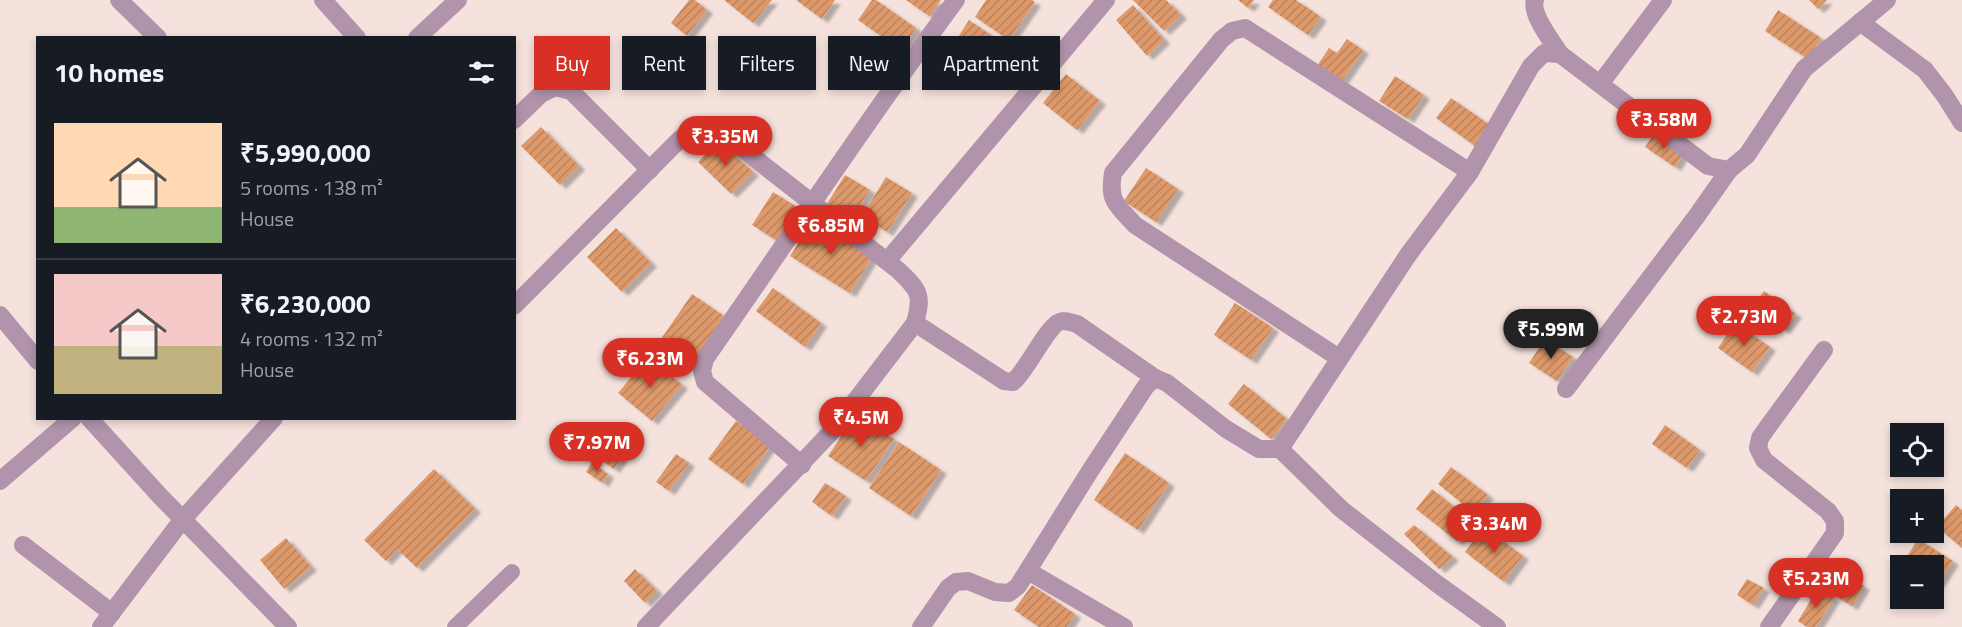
<!DOCTYPE html>
<html lang="en">
<head>
<meta charset="utf-8">
<style>
  body { margin:0; font-family:"Titillium Web",sans-serif; background:#20242c; color:#f1f3f6; height:100vh; display:flex; flex-direction:column; font-size:22px; white-space:nowrap }
  * { box-sizing:border-box; margin:0 }
  p { font-size:20px; color:#9ea1a6 }
  .icon { flex:none; width:33px; height:33px; fill:none; stroke:currentColor; stroke-width:2; stroke-linecap:round; stroke-linejoin:round }
  .map { position:relative; flex:1; overflow:hidden }
  .sheet { position:absolute; left:36px; top:36px; width:480px; height:384px; display:flex; flex-direction:column; background:#171b24; border-radius:0px; box-shadow:0 3px 9px #0003 }
  .sheet>* { flex:none }
  .hud { position:absolute; left:534px; top:36px; width:570px; height:54px; display:flex; gap:12px }
  .tools { position:absolute; left:1890px; top:423px; display:grid; gap:12px }
  .tools a { display:grid; place-items:center; width:54px; height:54px; border-radius:0px; background:#171b24; box-shadow:0 3px 9px #0003; font-size:30px }
  .price { position:absolute; translate:-50% -51px; padding:0 14px; border-radius:21px; background:#d93025; color:#fff; font-size:20px; line-height:39px; filter:drop-shadow(0 2px 3px #0008) }
  .price::after { content:''; position:absolute; left:50%; top:36px; width:18px; height:14px; margin-left:-9px; background:inherit; clip-path:polygon(0 0,100% 0,50% 100%) }
  .price.selected { background:#222; color:#fff }
  ul { padding:0; list-style:none }
  li { display:flex; align-items:center; gap:18px; height:150px; padding:0 18px }
  li+li { border-top:2px solid #363941 }
  li span { display:grid; place-items:center; flex:none; width:168px; height:120px; border-radius:0px; color:#555 }
  li>.icon { margin-inline-start:auto }
  span .icon { width:72px; height:72px; fill:#fffc; stroke-width:1 }
  li b { font-size:26px }
  h2 { display:flex; justify-content:space-between; align-items:center; height:72px; padding:0 18px; font-size:26px }
  .tag { padding:0 21px; border-radius:0px; background:#171b24; box-shadow:0 3px 9px #0003; font-size:21px; line-height:54px }
  .tag.selected { background:#d93025; color:#fff }
  .map>svg:first-child { display:block }
  .building { fill:url(#building-hatch); filter:url(#shadow) }
  .lines { fill:none; stroke-linecap:round; stroke-linejoin:round }
  .service { stroke:#b194ab; stroke-width:16 }
  .minor { stroke:#b194ab; stroke-width:18 }
</style>
</head>
<body>
<div class="map">
<svg width="1962" height="627" viewBox="0 0 1962 627">
  <defs>
    <pattern id="building-hatch" width="6" height="6" patternUnits="userSpaceOnUse" patternTransform="scale(1.5)"><rect width="6" height="6" fill="#de996b"/><path d="M-1 1l2-2M0 6l6-6M5 7l2-2" fill="none" stroke="#be825b"/></pattern>
    <filter id="shadow"><feDropShadow dx="6" dy="4" stdDeviation="1.5" flood-color="#0004"/></filter>
  </defs>
  <rect width="100%" height="100%" fill="#f5e2dd"/>
  <g class="building">
    <polygon points="689,0 695,0 707,10 687,36 671,23"/>
    <polygon points="724,0 772,0 753,23"/>
    <polygon points="796,0 835,0 822,19"/>
    <polygon points="872,0 876,0 916,28 901,50 858,20"/>
    <polygon points="906,0 941,0 929,16"/>
    <polygon points="986,0 1032,0 1035,2 1009,40 975,17"/>
    <polygon points="1133,0 1166,0 1181,15 1164,31"/>
    <polygon points="1238,0 1254,0 1248,8"/>
    <polygon points="1273,0 1296,0 1321,17 1308,35 1268,7"/>
    <polygon points="1809,0 1827,0 1818,9"/>
    <polygon points="1133,5 1164,40 1147,56 1116,20"/>
    <polygon points="1778,10 1821,38 1808,59 1765,31"/>
    <polygon points="969,20 991,35 975,59 953,45"/>
    <polygon points="1347,39 1363,50 1341,82 1317,66 1329,48 1337,53"/>
    <polygon points="1066,74 1100,101 1077,130 1043,103"/>
    <polygon points="1395,76 1424,95 1408,119 1379,101"/>
    <polygon points="1451,98 1490,125 1475,146 1436,118"/>
    <polygon points="541,127 579,166 560,185 521,146"/>
    <polygon points="1654,134 1683,154 1675,167 1645,147"/>
    <polygon points="719,140 753,172 731,194 698,162"/>
    <polygon points="1146,168 1178,189 1156,222 1124,201"/>
    <polygon points="845,175 870,190 850,222 825,207"/>
    <polygon points="886,177 912,193 887,232 862,216"/>
    <polygon points="773,192 800,209 779,242 752,225"/>
    <polygon points="813,220 872,257 850,293 790,256"/>
    <polygon points="616,228 651,263 622,292 587,257"/>
    <polygon points="773,288 821,323 805,347 756,311"/>
    <polygon points="1764,291 1796,314 1784,330 1752,307"/>
    <polygon points="692,294 724,316 693,361 661,339"/>
    <polygon points="1235,303 1273,328 1251,360 1214,335"/>
    <polygon points="1735,323 1770,347 1752,372 1718,348"/>
    <polygon points="1545,339 1573,357 1557,381 1529,363"/>
    <polygon points="648,357 682,385 652,421 618,393"/>
    <polygon points="1244,384 1287,419 1271,439 1228,404"/>
    <polygon points="856,414 894,439 866,481 828,456"/>
    <polygon points="736,421 770,446 743,484 708,459"/>
    <polygon points="1665,425 1700,450 1687,468 1652,444"/>
    <polygon points="899,442 941,470 911,516 869,488"/>
    <polygon points="606,445 622,457 614,469 597,457"/>
    <polygon points="1125,453 1169,483 1138,530 1094,500"/>
    <polygon points="676,454 689,463 669,491 656,482"/>
    <polygon points="592,463 608,474 603,483 586,472"/>
    <polygon points="1451,467 1488,495 1474,513 1438,484"/>
    <polygon points="434,469 475,509 417,568 397,549 386,561 364,540"/>
    <polygon points="825,483 846,496 832,516 812,502"/>
    <polygon points="1432,489 1473,522 1457,541 1416,509"/>
    <polygon points="1956,505 1962,510 1962,548 1937,527"/>
    <polygon points="1414,525 1453,557 1439,569 1404,534"/>
    <polygon points="1484,527 1523,556 1504,582 1465,552"/>
    <polygon points="286,538 311,567 284,589 260,560"/>
    <polygon points="1918,539 1953,561 1934,590 1934,566 1901,566"/>
    <polygon points="635,569 657,591 645,603 624,581"/>
    <polygon points="1836,569 1864,586 1852,606 1824,589"/>
    <polygon points="1747,579 1764,588 1753,605 1737,595"/>
    <polygon points="1032,585 1075,614 1067,627 1039,627 1014,610"/>
    <polygon points="1818,588 1834,598 1816,627 1807,627 1798,621"/>
  </g>
  <g class="lines">
    <polyline class="service" points="455,627 512,572"/>
    <g class="minor">
      <polyline points="119,0 158,38"/>
      <polyline points="323,0 357,38"/>
      <path d="M1535 0C1530 14 1552 41 1560 54"/>
      <polyline points="1860,22 1925,70 1945,96 1962,123"/>
      <polyline points="417,38 458,0"/>
      <polyline points="1600,84 1663,0"/>
      <polyline points="514,120 541,94 555,87 571,91 650,170"/>
      <polyline points="887,261 1106,0"/>
      <path d="M514 306 679 140C695 126 700 124 721 132L898 270C919 290 923 294 915 323L833 430 646 627"/>
      <polyline points="0,315 38,361"/>
      <path d="M915 323 1004 381 1013 382C1027 371 1049 321 1063 321 1067 321 1073 323 1077 324L1155 378"/>
      <path d="M1339 358 1135 225C1117 205 1108 202 1113 173L1221 40 1232 31 1245 28 1470 172"/>
      <polyline points="1566,389 1696,217 1729,170"/>
      <polyline points="89,418 159,495 288,627"/>
      <polyline points="1280,449 1341,509 1436,583 1497,627"/>
      <path d="M802 465 705 382 702 371 705 359C789 239 869 117 956 0"/>
      <polyline points="0,481 73,418"/>
      <polyline points="23,545 112,613"/>
      <polyline points="1028,571 1124,627"/>
      <polyline points="101,627 183,519 274,418"/>
      <polyline points="921,627 948,588 956,582 968,581 995,592 1009,593 1018,586 1090,471 1146,386 1155,378 1167,383 1226,429 1259,449 1280,449 1408,255 1470,172 1531,66 1544,53 1560,54 1708,166 1729,170 1747,155 1804,69 1887,0"/>
      <polyline points="1769,627 1835,533 1835,521 1828,511 1764,460 1758,448 1760,438 1767,428 1824,350"/>
    </g>
  </g>
</svg>
<div class="tools">
<a><svg class="icon" aria-label="locate" viewBox="0 0 24 24"><circle cx="12" cy="12" r="6"/><path d="M12 2v4M12 18v4M2 12h4M18 12h4"/></svg></a>
<a>+</a>
<a>−</a>
</div>
<b class="price" style="left:1664px;top:150px">₹3.58M</b>
<b class="price" style="left:725px;top:167px">₹3.35M</b>
<b class="price" style="left:831px;top:256px">₹6.85M</b>
<b class="price" style="left:1744px;top:347px">₹2.73M</b>
<b class="price selected" style="left:1551px;top:360px">₹5.99M</b>
<b class="price" style="left:650px;top:389px">₹6.23M</b>
<b class="price" style="left:861px;top:448px">₹4.5M</b>
<b class="price" style="left:597px;top:473px">₹7.97M</b>
<b class="price" style="left:1494px;top:554px">₹3.34M</b>
<b class="price" style="left:1816px;top:609px">₹5.23M</b>
<div class="hud">
<a class="tag selected">Buy</a>
<a class="tag">Rent</a>
<a class="tag">Filters</a>
<a class="tag">New</a>
<a class="tag">Apartment</a>
</div>
<section class="sheet">
<h2>10 homes<svg class="icon" aria-label="filters" viewBox="0 0 24 24"><path d="M4 7h16M4 17h16"/><circle cx="9" cy="7" r="2"/><circle cx="15" cy="17" r="2"/></svg></h2>
<ul>
<li><span style="background:linear-gradient(#ffd9b3 70%,#8fb573 0)"><svg class="icon" aria-label="home" viewBox="0 0 24 24"><path d="M3 11l9-7 9 7M6 9v11h12V9"/></svg></span><div><b>₹5,990,000</b><p>5 rooms · 138 m²</p><p>House</p></div></li>
<li><span style="background:linear-gradient(#f6c9c9 60%,#c2b280 0)"><svg class="icon" aria-label="home" viewBox="0 0 24 24"><path d="M3 11l9-7 9 7M6 9v11h12V9"/></svg></span><div><b>₹6,230,000</b><p>4 rooms · 132 m²</p><p>House</p></div></li>
</ul>
</section>
</div>
</body>
</html>
